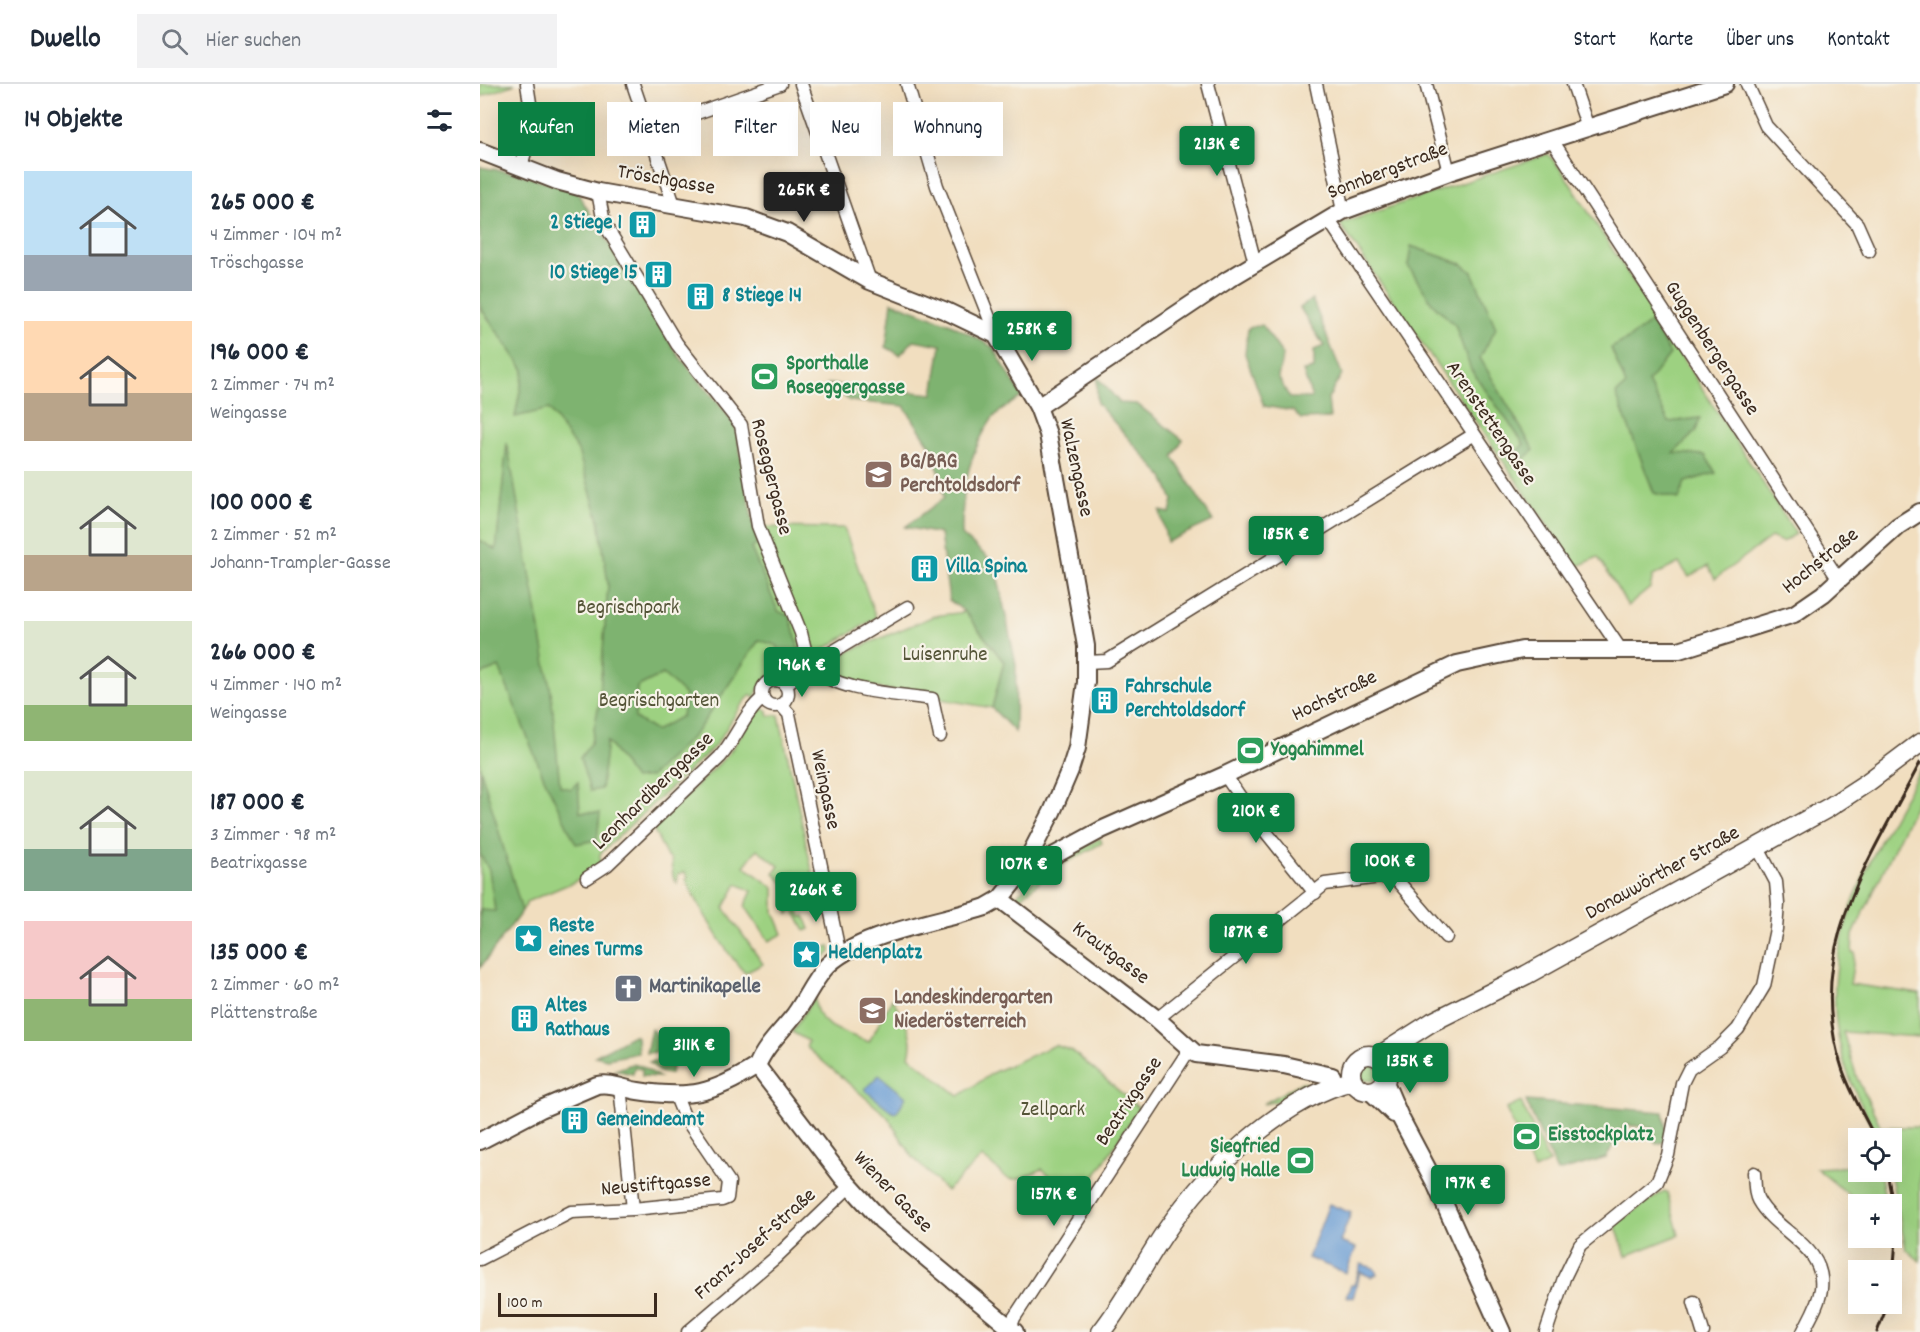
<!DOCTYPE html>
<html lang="de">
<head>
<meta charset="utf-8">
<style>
  body { margin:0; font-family:Dekko,sans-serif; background:#f2f2f3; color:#1f2937; height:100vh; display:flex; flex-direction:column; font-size:22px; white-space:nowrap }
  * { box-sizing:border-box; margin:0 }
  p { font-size:20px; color:#747a83 }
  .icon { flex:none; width:33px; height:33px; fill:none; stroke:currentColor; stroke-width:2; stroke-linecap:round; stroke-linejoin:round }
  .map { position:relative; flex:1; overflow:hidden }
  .drawer { display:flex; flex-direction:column; background:#fff; width:480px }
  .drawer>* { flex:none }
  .guide { position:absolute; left:18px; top:18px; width:570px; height:54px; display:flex; gap:12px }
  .tools { position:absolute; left:1368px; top:1044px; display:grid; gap:12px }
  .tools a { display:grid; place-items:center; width:54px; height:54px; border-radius:0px; background:#fff; box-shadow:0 6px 24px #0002; font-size:30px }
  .scale { position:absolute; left:18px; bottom:15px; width:159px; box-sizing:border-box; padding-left:6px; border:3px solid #3b2a1e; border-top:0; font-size:16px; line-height:21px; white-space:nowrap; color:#3b2a1e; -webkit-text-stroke:4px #f7f3e8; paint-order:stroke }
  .price { position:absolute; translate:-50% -51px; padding:0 14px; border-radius:6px; background:#0b8043; color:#fff; font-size:20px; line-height:39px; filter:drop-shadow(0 2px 3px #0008) }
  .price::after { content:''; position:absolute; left:50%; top:36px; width:18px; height:14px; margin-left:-9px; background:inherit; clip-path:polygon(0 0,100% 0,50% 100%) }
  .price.on { background:#222; color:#fff }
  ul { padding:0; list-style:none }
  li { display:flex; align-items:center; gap:18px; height:150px; padding:0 24px }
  li span { display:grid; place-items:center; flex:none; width:168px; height:120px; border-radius:0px; color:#555 }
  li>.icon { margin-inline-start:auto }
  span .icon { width:72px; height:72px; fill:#fffc; stroke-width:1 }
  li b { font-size:26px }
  h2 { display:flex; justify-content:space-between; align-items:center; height:72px; padding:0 24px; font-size:26px }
  .pill { padding:0 21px; border-radius:0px; background:#fff; box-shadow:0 6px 24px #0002; font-size:21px; line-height:54px }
  .pill.on { background:#0b8043; color:#fff }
  header { display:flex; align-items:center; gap:36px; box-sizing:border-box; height:84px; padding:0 30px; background:#fff; border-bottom:2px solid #e0e1e3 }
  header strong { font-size:28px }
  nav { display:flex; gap:33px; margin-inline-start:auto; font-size:21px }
  .search { width:420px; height:54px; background:#f2f2f3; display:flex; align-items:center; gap:15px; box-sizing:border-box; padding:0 21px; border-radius:0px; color:#747a83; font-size:22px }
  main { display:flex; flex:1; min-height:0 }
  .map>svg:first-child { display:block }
  .green { fill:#9dd181; stroke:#6c7e50; stroke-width:1.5 }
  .forest { fill:#7eb36f; stroke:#5c6e46; stroke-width:1.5; fill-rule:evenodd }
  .water { fill:#699cd4; stroke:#526379; stroke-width:1.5 }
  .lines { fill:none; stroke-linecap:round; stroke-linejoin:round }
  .street-casing { stroke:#564536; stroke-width:15 }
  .secondary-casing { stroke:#564536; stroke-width:20 }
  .primary-casing { stroke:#564536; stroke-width:21 }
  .street { stroke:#fff; stroke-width:12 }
  .secondary { stroke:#fff; stroke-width:16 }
  .primary { stroke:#fff; stroke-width:18 }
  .rail { stroke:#3b2a1e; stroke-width:3 }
  .labels { text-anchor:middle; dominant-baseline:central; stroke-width:4.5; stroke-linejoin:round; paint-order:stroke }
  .street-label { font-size:21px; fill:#3b2a1e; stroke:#f7f3e8 }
  .culture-label { font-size:21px; font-weight:bold; fill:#0d838f; stroke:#f7f3e8; text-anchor:start }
  .leisure-label { font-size:21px; font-weight:bold; fill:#27864d; stroke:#f7f3e8; text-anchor:start }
  .education-label { font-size:21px; font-weight:bold; fill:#785e54; stroke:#f7f3e8; text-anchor:start }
  .park-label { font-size:21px; fill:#545437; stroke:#f7f3e8 }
  .worship-label { font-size:21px; font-weight:bold; fill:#5b616d; stroke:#f7f3e8; text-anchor:start }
</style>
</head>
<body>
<header>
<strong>Dwello</strong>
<div class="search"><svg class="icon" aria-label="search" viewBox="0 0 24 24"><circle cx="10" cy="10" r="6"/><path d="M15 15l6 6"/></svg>Hier suchen</div>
<nav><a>Start</a><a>Karte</a><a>Über uns</a><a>Kontakt</a></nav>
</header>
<main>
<section class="drawer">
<h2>14 Objekte<svg class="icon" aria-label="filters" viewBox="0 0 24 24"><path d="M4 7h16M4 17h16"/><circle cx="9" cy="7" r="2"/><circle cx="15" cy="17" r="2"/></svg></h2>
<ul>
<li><span style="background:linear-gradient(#bfe0f5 70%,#9aa5b1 0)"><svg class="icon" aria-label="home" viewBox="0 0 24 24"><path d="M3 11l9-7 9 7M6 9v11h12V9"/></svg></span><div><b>265 000 €</b><p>4 Zimmer · 104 m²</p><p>Tröschgasse</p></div></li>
<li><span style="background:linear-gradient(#ffd9b3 60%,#b9a48a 0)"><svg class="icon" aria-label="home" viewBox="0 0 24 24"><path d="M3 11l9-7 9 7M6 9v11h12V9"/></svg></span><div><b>196 000 €</b><p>2 Zimmer · 74 m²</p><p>Weingasse</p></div></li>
<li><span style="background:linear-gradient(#dfe7d0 70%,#b9a48a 0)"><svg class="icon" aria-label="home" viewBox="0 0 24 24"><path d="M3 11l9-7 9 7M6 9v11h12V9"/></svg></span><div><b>100 000 €</b><p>2 Zimmer · 52 m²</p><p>Johann-Trampler-Gasse</p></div></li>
<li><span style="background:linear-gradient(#dfe7d0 70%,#8fb573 0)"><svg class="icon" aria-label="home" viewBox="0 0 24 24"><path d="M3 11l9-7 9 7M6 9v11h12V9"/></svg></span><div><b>266 000 €</b><p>4 Zimmer · 140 m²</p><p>Weingasse</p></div></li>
<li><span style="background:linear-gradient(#dfe7d0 65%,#7fa58c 0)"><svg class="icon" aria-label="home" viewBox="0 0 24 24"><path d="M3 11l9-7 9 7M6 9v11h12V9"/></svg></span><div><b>187 000 €</b><p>3 Zimmer · 98 m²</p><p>Beatrixgasse</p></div></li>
<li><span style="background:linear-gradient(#f6c9c9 65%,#8fb573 0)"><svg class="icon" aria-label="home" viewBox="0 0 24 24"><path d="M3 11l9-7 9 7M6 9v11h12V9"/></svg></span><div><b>135 000 €</b><p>2 Zimmer · 60 m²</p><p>Plättenstraße</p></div></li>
</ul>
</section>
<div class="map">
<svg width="1440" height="1248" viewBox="0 0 1440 1248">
  <rect width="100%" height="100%" fill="#f7f3e8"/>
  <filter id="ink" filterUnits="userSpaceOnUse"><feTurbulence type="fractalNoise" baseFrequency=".0167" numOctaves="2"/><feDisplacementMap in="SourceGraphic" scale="12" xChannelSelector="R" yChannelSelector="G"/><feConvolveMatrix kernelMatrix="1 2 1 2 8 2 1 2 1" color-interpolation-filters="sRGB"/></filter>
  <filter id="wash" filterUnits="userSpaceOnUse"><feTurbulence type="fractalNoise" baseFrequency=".008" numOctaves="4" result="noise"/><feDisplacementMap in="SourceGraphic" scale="24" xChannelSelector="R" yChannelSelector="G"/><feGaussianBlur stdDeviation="1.35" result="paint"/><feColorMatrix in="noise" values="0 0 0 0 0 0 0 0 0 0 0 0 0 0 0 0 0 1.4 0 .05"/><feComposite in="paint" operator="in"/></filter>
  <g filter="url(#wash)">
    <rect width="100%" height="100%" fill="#f1debf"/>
    <g class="green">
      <polygon points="0,0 35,0 0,13"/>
      <polygon points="1068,70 1082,87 1316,450 1302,458 1291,453 1235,495 1228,482 1209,493 1199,479 1173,492 1170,504 1148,522 1118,473 1096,483 860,140"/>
      <path d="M0 82 198 271 244 326 272 443 364 444 396 534 314 583 307 592C287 588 282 597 274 614L271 611C255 625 247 648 232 665L123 767 120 770 121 781 94 798 46 818V821L0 884Z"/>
      <polygon points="485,528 524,578 512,624 352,596 341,579 454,532"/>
      <path d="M281 624 288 627 289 632 299 631 335 801 330 803 333 810 328 812 330 819 318 824 321 833 325 832 330 845 325 847 314 826 308 830 304 800 294 789 299 782 277 765 264 782 294 804V828L303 850 289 857 265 822 272 807 257 800 244 824 283 880 265 889C240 862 224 829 206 797L208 792 205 788 198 790 197 799 193 793 191 775 187 773 172 742C197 719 225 696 248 670 260 656 267 636 281 624Z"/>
      <path d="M1440 686V710L1373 851 1372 868 1375 869 1370 900 1440 910V953L1363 948 1377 994 1401 1043H1440V1177L1426 1165 1410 1088 1412 1054H1397C1385 1027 1369 999 1362 970 1334 866 1390 773 1440 686Z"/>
      <polygon points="620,754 622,759 572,787 538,816 535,813 566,785"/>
      <polygon points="350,862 351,868 343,875 330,869"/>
      <path d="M335 912C333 943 364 948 389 958L412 915C423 932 436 952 429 972L479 1012 514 988 575 961 592 967 659 1024 599 1117 562 1085C522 1104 532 1095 502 1073L466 1107 432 1072 407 1032 326 963 328 957 312 948Z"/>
      <polygon points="890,979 898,984 899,990 894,997 882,996 879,988 883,981"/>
      <polygon points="822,998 828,1000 803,1016 783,1020"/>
      <polygon points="1041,1018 1069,1079 1054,1086 1026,1025"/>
      <polygon points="1378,1082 1378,1088 1400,1088 1406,1120 1380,1120 1336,1084"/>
      <polygon points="1184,1107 1187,1108 1199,1151 1146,1172 1135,1140"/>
    </g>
    <g class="forest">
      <path d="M0 83 37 89 97 108 198 271 244 326 256 344 277 461 271 464 298 527 309 532C318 555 324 570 307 592L294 590 298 562 279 556 216 649 170 693 154 695 127 657 121 705 110 707 100 674 111 659 119 620 128 500 119 436 98 367 69 325 35 333 44 286 0 223ZM183 590 205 611 202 632 175 647 155 634 157 603Z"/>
      <polygon points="931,162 982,180 992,188 1016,244 1000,274 1054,366 1035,383 1029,375 1044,360 991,286 975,241 952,219 928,182"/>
      <polygon points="832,215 862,290 848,315 850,334 821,335 813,327 784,322 765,270 768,244 782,241 803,271 798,293 810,314 832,314 823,287 834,285 834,266 844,262 820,224"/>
      <path d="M412 218 471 240 513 263 542 312C533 319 519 326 512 335 488 369 481 411 482 451L515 480 536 581 535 648 512 624 524 578 485 528 469 516 460 450 425 443 464 414 454 367 424 322 370 317 348 300 453 310 461 261 434 256 420 271 406 263Z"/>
      <polygon points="1171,238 1190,270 1168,298 1189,338 1220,334 1216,347 1194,369 1225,371 1236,389 1205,398 1199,415 1174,409 1136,310 1146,301 1131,264 1148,255"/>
      <polygon points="617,293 640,319 657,320 703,356 693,373 733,437 687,458 680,427 690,429 693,416 683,393 617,319"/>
      <polygon points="27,359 71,608 80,702 91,705 98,698 100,728 120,729 117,756 96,760 64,694 19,583 0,591 0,456 16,466"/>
      <polygon points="0,683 42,827 0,884 0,826 15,827 9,786 0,770"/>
      <polygon points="171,945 192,967 166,969"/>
      <polygon points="153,951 157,953 158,969 127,975 115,972"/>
      <polygon points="193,974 191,990 180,988 169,978"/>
      <polygon points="152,980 162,982 179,993 162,992 162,985 154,984 153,990 135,986"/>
      <polygon points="1046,1017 1183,1028 1188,1057 1176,1060 1172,1044 1145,1041 1126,1074 1077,1088"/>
    </g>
    <g class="water">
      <polygon points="399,991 426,1013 417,1028 414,1029 386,1007 386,1004"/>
      <polygon points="849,1120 871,1129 860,1158 876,1164 866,1189 828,1174"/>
      <polygon points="881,1180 894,1184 897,1190 891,1193 880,1188 873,1214 866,1212 871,1201 874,1201"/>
    </g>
  </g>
  <g filter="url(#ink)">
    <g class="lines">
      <defs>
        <g id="street">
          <polyline points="153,0 194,121"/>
          <polyline points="321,0 390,197"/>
          <polyline points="427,0 457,102 516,251"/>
          <polyline points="728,0 775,179"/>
          <polyline points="836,0 863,127"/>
          <polyline points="946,0 969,88"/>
          <polyline points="1093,0 1108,44"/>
          <polyline points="1267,0 1286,42 1377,140 1389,167"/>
          <polyline points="168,46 300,0"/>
          <polyline points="1072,56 1359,496"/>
          <polyline points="41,83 53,38 47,0"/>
          <polyline points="118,108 124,139 197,260 261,341 278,442 321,549 329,582 305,601"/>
          <polyline points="848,135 1141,566"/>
          <path d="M428 523 329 582C361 609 412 609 452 615L460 652"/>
          <polyline points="607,578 627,577 993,351"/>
          <circle cx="295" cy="609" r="13"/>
          <polyline points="301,621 309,630 360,872"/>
          <polyline points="745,691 773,732 835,809"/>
          <path d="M107 794 127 781 240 673C256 655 265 628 283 614"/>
          <polyline points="677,935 845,800 908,792 915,794 966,853"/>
          <polyline points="140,1003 153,1125"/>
          <path d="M1274 1089C1275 1097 1274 1109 1278 1116 1296 1149 1346 1161 1341 1205 1339 1220 1330 1234 1323 1248"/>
          <polyline points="0,1175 91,1128 153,1125 242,1116 247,1114 249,1098 204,1032 195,1010"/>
          <polyline points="1214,1218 1223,1248"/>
          <polyline points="530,1245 534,1234 709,966"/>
          <polyline points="208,1248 295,1174 370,1102"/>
          <polyline points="1066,1248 1084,1194 1100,1161 1177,1098 1188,1071 1202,999 1209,985 1240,963 1258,945 1284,902 1296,845 1298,820 1296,798 1278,764"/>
        </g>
        <g id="secondary">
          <polyline points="0,67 77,97 118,108 266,134 307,149 390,197 466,227 516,251 558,323 568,350 606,562 606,598 597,664 590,686 572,728 540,790"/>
          <polyline points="558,323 749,195 863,127 969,88 1245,0"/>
          <polyline points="520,815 677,935 716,970 804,981 852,992"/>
          <path d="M277 982C285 962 302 947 315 930 325 916 333 898 345 884 377 849 460 838 506 823L520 815 540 790 621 746 745 691 977 580 1042 566H1199L1314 530 1343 510 1418 442 1440 428"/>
          <polyline points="277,982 362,1093 401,1136 535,1248"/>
          <polyline points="905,998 920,1033 955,1099 1022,1248"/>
          <polyline points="890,1007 914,1030"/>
          <path d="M0 1057 61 1025 117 1001C131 998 144 1005 158 1007 210 1015 233 1010 277 982"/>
        </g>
        <g id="primary">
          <circle cx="889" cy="989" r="18"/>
          <polyline points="897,973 952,938 1046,891 1348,724 1388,698 1440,659"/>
          <path d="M621 1248C646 1217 663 1180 686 1147 726 1088 801 1015 872 997"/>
        </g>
      </defs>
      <use href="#street" class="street-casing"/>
      <use href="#secondary" class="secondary-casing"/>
      <use href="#primary" class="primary-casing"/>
      <use href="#street" class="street"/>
      <use href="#secondary" class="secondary"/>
      <use href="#primary" class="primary"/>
      <g class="rail">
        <path d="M1395 1054C1384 1031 1370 1008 1362 984 1323 868 1389 777 1440 679"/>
        <polyline points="1407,1088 1417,1143 1412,1205"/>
        <polyline points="1397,1248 1408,1220"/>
      </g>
    </g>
  </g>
  <defs>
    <symbol id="building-square" viewBox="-11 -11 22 22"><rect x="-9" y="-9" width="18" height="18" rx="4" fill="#0f9aa8" stroke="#f7f3e8"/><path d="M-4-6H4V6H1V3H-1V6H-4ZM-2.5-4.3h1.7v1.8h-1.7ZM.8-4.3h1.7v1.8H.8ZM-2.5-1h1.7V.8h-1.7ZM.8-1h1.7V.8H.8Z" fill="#fff"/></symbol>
    <symbol id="stadium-square" viewBox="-11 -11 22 22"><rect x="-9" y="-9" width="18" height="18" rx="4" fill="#2e9e5b" stroke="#f7f3e8"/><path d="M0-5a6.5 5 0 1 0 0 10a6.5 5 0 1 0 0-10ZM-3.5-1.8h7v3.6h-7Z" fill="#fff"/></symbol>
    <symbol id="school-square" viewBox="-11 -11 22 22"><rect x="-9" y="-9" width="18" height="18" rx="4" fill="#8d6e63" stroke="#f7f3e8"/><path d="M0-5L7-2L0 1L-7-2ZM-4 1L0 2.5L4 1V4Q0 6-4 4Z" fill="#fff"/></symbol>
    <symbol id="sight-square" viewBox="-11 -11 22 22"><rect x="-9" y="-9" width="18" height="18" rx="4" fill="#0f9aa8" stroke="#f7f3e8"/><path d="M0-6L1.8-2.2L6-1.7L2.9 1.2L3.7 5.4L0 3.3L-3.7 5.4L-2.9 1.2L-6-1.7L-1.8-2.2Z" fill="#fff"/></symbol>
    <symbol id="church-square" viewBox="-11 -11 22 22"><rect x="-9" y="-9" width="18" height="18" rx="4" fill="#6b7280" stroke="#f7f3e8"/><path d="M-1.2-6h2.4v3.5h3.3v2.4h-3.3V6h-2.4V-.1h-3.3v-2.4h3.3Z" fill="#fff"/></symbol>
  </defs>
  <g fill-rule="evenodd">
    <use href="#building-square" x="146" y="124" width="33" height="33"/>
    <use href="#building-square" x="162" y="174" width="33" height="33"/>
    <use href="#building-square" x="204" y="196" width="33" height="33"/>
    <use href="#stadium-square" x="268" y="276" width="33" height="33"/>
    <use href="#school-square" x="382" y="374" width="33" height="33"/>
    <use href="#building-square" x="428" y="468" width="33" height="33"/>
    <use href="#building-square" x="608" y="600" width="33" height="33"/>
    <use href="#stadium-square" x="754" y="650" width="33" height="33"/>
    <use href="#sight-square" x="32" y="838" width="33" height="33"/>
    <use href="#sight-square" x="310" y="854" width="33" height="33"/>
    <use href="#church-square" x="132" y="888" width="33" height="33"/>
    <use href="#school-square" x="376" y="910" width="33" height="33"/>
    <use href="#building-square" x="28" y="918" width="33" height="33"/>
    <use href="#building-square" x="78" y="1020" width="33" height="33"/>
    <use href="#stadium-square" x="1030" y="1036" width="33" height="33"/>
    <use href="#stadium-square" x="804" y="1060" width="33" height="33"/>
  </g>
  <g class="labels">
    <g class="street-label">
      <text transform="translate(908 88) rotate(-21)">Sonnbergstraße</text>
      <text transform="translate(186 97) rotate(10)">Tröschgasse</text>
      <text transform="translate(1231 265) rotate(57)">Guggenbergergasse</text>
      <text transform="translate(1010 340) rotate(56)">Arenstettengasse</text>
      <text transform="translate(595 384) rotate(78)">Walzengasse</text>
      <text transform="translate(290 393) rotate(76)">Roseggergasse</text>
      <text transform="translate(1341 478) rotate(-39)">Hochstraße</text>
      <text transform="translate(855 613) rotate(-26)">Hochstraße</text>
      <text transform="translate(344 706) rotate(78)">Weingasse</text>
      <text transform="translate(174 708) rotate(-44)">Leonhardiberggasse</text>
      <text transform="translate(1183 790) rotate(-29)">Donauwörther Straße</text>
      <text transform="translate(630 870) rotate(37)">Krautgasse</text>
      <text transform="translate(650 1018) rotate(-56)">Beatrixgasse</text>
      <text transform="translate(176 1102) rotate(-5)">Neustiftgasse</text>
      <text transform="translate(412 1109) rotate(46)">Wiener Gasse</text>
      <text transform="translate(276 1161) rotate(-42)">Franz-Josef-Straße</text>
    </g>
    <g class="culture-label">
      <text x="142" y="140" text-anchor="end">2 Stiege 1</text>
      <text x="158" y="190" text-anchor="end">10 Stiege 15</text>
      <text x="242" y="213">8 Stiege 14</text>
      <text x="466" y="484">Villa Spina</text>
      <text x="645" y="604">Fahrschule<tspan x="645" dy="24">Perchtoldsdorf</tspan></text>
      <text x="69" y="843">Reste<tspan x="69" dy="24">eines Turms</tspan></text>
      <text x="348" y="870">Heldenplatz</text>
      <text x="65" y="923">Altes<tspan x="65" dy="24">Rathaus</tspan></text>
      <text x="116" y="1037">Gemeindeamt</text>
    </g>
    <g class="leisure-label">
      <text x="306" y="281">Sporthalle<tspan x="306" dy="24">Roseggergasse</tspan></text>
      <text x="791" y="667">Yogahimmel</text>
      <text x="1068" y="1052">Eisstockplatz</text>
      <text x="800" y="1064" text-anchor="end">Siegfried<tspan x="800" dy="24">Ludwig Halle</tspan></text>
    </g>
    <g class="education-label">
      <text x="420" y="379">BG/BRG<tspan x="420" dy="24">Perchtoldsdorf</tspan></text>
      <text x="414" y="915">Landeskindergarten<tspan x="414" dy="24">Niederösterreich</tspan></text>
    </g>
    <g class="park-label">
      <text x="148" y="525">Begrischpark</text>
      <text x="465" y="572">Luisenruhe</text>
      <text x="179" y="618">Begrischgarten</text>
      <text x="573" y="1027">Zellpark</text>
    </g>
    <g class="worship-label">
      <text x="169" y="904">Martinikapelle</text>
    </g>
  </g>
</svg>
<div class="tools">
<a><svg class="icon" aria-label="locate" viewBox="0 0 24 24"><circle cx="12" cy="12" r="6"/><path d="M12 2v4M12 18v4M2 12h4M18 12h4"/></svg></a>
<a>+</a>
<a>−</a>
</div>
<div class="scale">100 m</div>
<b class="price" style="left:737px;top:93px">213K €</b>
<b class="price on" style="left:324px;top:139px">265K €</b>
<b class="price" style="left:552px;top:278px">258K €</b>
<b class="price" style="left:806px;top:483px">185K €</b>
<b class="price" style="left:322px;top:614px">196K €</b>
<b class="price" style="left:776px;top:760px">210K €</b>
<b class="price" style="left:910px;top:810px">100K €</b>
<b class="price" style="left:544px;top:813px">107K €</b>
<b class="price" style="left:336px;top:839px">266K €</b>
<b class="price" style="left:766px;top:881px">187K €</b>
<b class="price" style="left:214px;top:994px">311K €</b>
<b class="price" style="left:930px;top:1010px">135K €</b>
<b class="price" style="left:988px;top:1132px">197K €</b>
<b class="price" style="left:574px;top:1143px">157K €</b>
<div class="guide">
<a class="pill on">Kaufen</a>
<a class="pill">Mieten</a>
<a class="pill">Filter</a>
<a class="pill">Neu</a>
<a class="pill">Wohnung</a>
</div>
</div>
</main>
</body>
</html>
